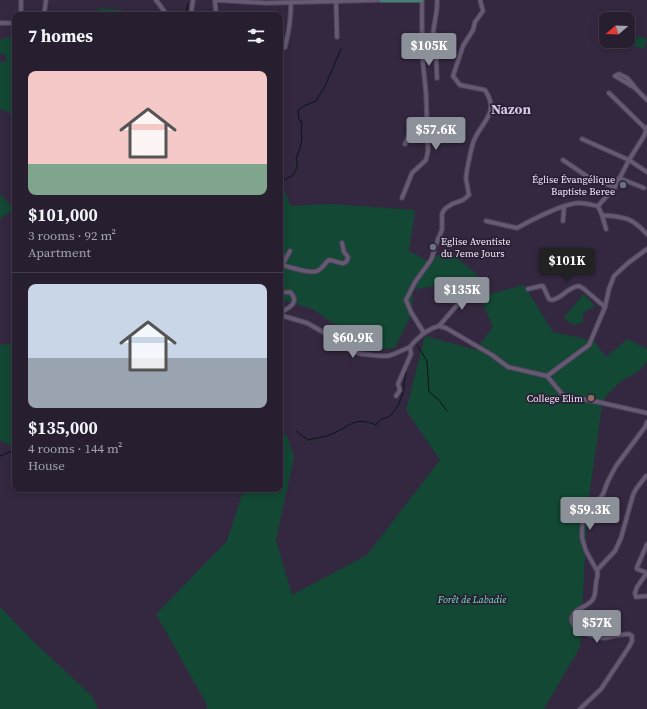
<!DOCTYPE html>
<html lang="en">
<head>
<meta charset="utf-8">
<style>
  body { margin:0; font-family:"Source Serif 4",serif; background:#332b3c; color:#f1f3f6; height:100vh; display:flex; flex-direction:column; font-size:15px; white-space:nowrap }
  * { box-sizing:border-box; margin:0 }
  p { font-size:13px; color:#a4a2ab }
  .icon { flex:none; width:22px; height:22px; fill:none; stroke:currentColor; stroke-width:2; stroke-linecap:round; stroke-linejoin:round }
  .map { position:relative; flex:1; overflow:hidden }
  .panel { position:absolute; left:12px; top:12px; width:271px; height:480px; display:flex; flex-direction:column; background:#271e30; border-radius:8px; box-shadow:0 2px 10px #0003,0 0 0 1px #433c4c }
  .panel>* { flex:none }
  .needle { width:26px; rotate:251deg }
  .fabs { position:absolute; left:599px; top:12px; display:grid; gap:8px }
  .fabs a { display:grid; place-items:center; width:36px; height:36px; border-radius:8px; background:#271e30; box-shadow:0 2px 10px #0003,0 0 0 1px #433c4c; font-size:20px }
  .price { position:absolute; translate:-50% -34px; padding:0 9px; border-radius:4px; background:#8c9099; color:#fff; font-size:13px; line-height:26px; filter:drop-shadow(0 1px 2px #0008) }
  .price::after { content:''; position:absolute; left:50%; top:24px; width:12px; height:9px; margin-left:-6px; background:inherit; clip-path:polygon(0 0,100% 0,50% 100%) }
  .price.current { background:#222; color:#fff }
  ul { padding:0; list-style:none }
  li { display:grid; align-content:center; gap:8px; height:212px; padding:0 16px }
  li+li { border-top:1px solid #433c4c }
  li span { display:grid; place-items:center; height:124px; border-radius:8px; color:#555 }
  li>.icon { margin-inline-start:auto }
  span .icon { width:72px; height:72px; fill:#fffc; stroke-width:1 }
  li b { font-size:17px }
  h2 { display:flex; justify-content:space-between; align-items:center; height:48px; padding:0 16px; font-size:17px }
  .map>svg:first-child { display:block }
  .green { fill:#124834 }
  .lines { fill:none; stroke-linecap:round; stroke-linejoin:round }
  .stream { stroke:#081515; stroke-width:1 }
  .minor-casing { stroke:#504559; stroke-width:5.5 }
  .major-casing { stroke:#504559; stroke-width:6 }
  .minor { stroke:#665974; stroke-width:3.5 }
  .major { stroke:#448174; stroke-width:4.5 }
  .worship-dot { fill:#6b7280; stroke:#2a1e35; stroke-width:1.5 }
  .education-dot { fill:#8d6e63; stroke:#2a1e35; stroke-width:1.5 }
  .labels { text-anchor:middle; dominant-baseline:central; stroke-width:3.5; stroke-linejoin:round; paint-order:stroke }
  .poi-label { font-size:10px; fill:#f4ecfc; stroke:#2a1e35; text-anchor:end }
  .park-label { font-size:10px; font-style:italic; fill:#75e4b6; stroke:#2a1e35 }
  .district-label { font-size:14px; font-weight:bold; fill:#d6c7e6; stroke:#2a1e35 }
</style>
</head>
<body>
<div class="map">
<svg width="647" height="709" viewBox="0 0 647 709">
  <rect width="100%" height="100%" fill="#342840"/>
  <g class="green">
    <polygon points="98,8 121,10 133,13 133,15 99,15"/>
    <polygon points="15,35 15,115 0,109 0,63 7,61 4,53 0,54 0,40"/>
    <polygon points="638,36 647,39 644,49 634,46"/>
    <polygon points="280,185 282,185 291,206 330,204 415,210 409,251 428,261 438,255 453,255 469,268 478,275 476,282 467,291 464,290 454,277 446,277 439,285 413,290 412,313 395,348 370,350 359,340 342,327 331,322 313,309 286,301 280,302"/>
    <polygon points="0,194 14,209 0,219"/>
    <polygon points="524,285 553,332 594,341 606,357 628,339 647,349 647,362 639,371 620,382 606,396 602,406 588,503 580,647 544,709 207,709 207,705 156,614 227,541 244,489 280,489 280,431 287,436 294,457 276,540 292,595 367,555 440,460 406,410 425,336 476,350 493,327 480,297"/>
    <path d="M584 294 595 306 583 313V322C573 327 571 324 564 317Z"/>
    <polygon points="15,343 15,448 0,440 0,345"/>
    <polygon points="0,607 32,640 92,696 98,709 0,709"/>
  </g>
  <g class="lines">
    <g class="stream">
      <polyline points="185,15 187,10 188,3"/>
      <path d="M282 182 289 177 292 176C296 170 299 166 296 159L301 145 302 136 301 133 302 122 299 120 298 110 304 106 316 101 325 86 341 49"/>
      <polyline points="417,345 427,361 429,392 438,399 447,411"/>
      <path d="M296 431 308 440C316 438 325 437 332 434 351 426 354 416 376 425 382 416 385 420 391 415 405 400 403 385 407 367"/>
      <polyline points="0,456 12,451 15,432"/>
    </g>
    <defs>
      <g id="minor">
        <polyline points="156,0 167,15"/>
        <polyline points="215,0 266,3 382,0"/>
        <polyline points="215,0 216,15"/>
        <polyline points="336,0 337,37"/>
        <polyline points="21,15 21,0"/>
        <polyline points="44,15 46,0"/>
        <polyline points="191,15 193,0"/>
        <polyline points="0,23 15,23"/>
        <path d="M433 37C433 25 438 13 437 0"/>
        <path d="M280 48 285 47C289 32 291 18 291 2"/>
        <polyline points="414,54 436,54 437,78"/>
        <polyline points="634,86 627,78 619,74 615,76 635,88 647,100"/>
        <polyline points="609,93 646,129"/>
        <polyline points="582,139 629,160 647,172"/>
        <polyline points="405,144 412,129 413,128 427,127"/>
        <polyline points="563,160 591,179 615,187"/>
        <polyline points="619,178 644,188"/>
        <polyline points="402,198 412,173 426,160 428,151 426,93 422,54 422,0"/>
        <polyline points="598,206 615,187 629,160 644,136 647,127"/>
        <path d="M598 206 602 215C625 217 631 217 647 234"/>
        <polyline points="602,215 606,229"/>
        <path d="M486 221 517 228C532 220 563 203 579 203 585 203 592 205 598 206"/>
        <polyline points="563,221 564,207"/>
        <path d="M282 265C291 267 308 274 317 271 322 269 325 263 329 260 337 260 346 269 348 257L344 252 342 243"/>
        <polyline points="280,269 290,251"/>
        <path d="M528 289 541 286H543L549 299 552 300C564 298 565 288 579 286L584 289 605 307"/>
        <path d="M280 293 290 292C301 303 288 308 280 313"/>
        <polyline points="280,315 307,323 323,332 345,348 361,354 382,356 388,356 394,354 410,347 415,341 424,333 433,328 439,326 446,328 492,355 508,367 547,376 562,394 571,400 582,399 598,402 647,413"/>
        <polyline points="439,326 458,304 477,289"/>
        <path d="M424 333 411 312 406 300 415 282 431 260 438 239 442 230V214L444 210 446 208 452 204 463 200 469 195C468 190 467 184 466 179 466 172 471 150 473 143 480 122 501 114 485 90L460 85 453 76 463 46 473 30 475 22 483 11 480 0"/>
        <polyline points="547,376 589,345 605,307 609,289 614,276 628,263 647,249"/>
        <polyline points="396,396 400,390 398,384 411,354 410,347"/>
        <polyline points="646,476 636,489 633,495 621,538 615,551 598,569 596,569 586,551 582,538 582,529 584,515 598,501 603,494 608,481 616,466 645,427 647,422"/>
        <polyline points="647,544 637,567 637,569 645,572 646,574 637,587 635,593 636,597 647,596"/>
        <path d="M580 709 601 689 629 647 632 641V636L629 634C621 634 613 637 605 638 595 638 568 630 572 617 575 607 588 608 593 599 596 595 595 589 596 584 596 576 599 579 597 569"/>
      </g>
      <polyline id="major" points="382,0 421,0"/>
    </defs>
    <use href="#minor" class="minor-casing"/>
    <use href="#major" class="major-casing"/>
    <use href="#minor" class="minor"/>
    <use href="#major" class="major"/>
  </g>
  <g class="worship-dot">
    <circle cx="623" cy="185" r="4"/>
    <circle cx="433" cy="247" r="4"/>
  </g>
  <circle class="education-dot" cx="591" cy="398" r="4"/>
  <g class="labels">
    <g class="poi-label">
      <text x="615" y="179">Église Évangélique<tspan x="615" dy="12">Baptiste Beree</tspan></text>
      <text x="441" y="241" text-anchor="start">Eglise Aventiste<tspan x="441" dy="12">du 7eme Jours</tspan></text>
      <text x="583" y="398">College Elim</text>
    </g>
    <g class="park-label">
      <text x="472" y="599">Forêt de Labadie</text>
    </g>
    <g class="district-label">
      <text x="511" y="109">Nazon</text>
    </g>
  </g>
</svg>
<div class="fabs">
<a><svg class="needle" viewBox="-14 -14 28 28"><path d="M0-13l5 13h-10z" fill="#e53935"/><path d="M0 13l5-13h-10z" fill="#a4a2ab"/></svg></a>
</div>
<b class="price" style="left:429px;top:67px">$105K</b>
<b class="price" style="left:436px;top:151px">$57.6K</b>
<b class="price current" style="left:567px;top:282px">$101K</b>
<b class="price" style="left:462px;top:311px">$135K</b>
<b class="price" style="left:353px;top:359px">$60.9K</b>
<b class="price" style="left:590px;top:531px">$59.3K</b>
<b class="price" style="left:597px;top:644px">$57K</b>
<section class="panel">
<h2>7 homes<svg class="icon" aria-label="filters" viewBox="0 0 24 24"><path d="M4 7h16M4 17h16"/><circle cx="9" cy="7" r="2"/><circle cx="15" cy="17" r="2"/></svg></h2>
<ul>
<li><span style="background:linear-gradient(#f6c9c9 75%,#7fa58c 0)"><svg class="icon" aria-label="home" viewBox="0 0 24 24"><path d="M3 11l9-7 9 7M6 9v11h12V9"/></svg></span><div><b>$101,000</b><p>3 rooms · 92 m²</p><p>Apartment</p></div></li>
<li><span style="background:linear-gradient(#c9d6e8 60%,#9aa5b1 0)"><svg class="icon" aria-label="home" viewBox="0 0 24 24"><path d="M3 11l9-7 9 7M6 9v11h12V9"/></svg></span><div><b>$135,000</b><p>4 rooms · 144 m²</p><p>House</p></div></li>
</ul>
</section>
</div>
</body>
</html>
